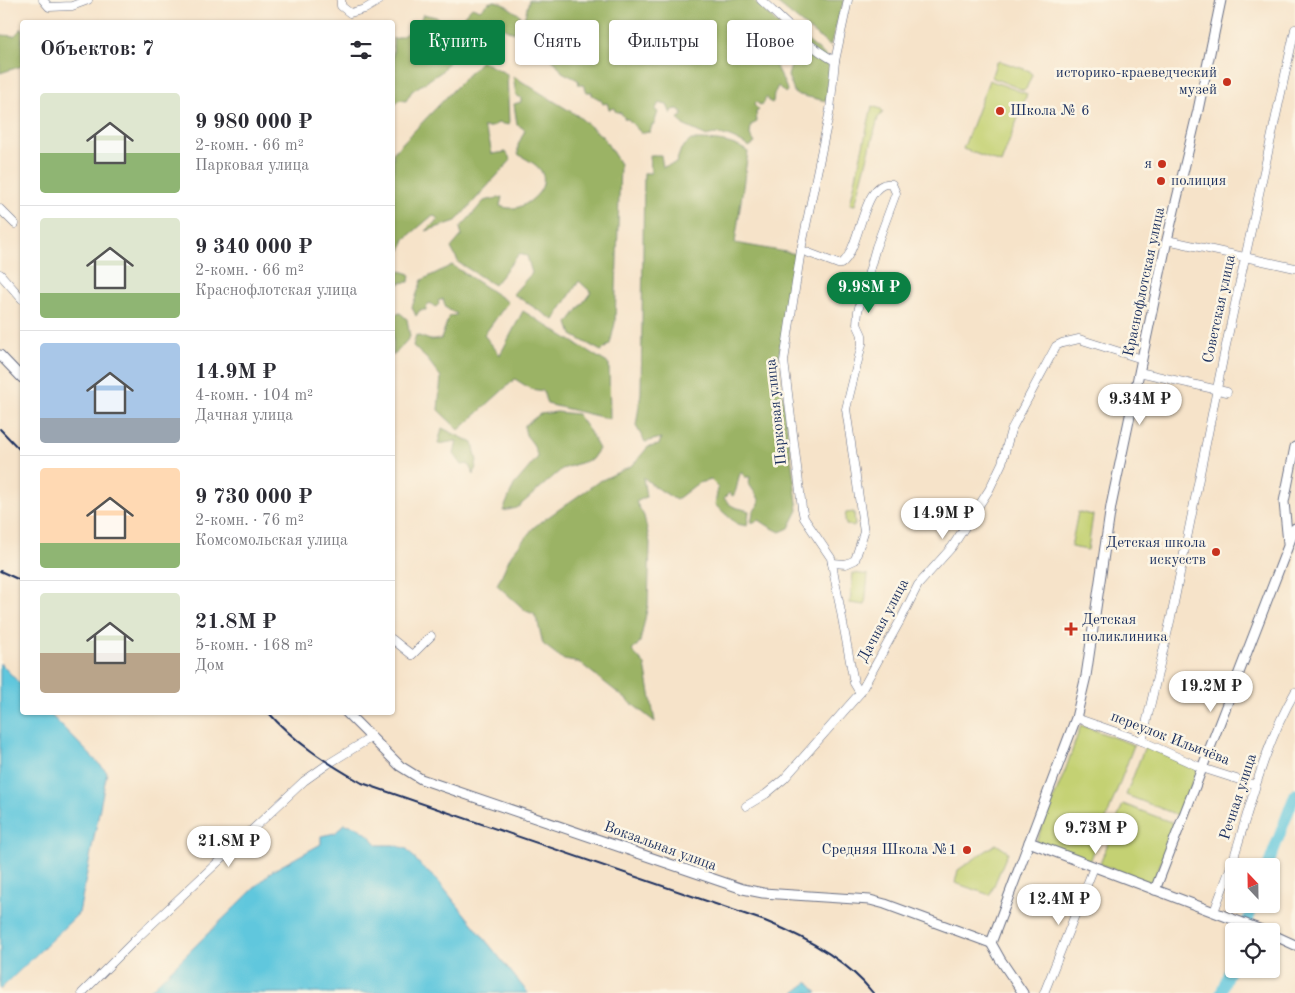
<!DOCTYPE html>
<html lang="ru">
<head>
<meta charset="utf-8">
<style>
  body { margin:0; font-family:"Old Standard TT",serif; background:#f7f7f7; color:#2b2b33; height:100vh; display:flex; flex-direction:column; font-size:19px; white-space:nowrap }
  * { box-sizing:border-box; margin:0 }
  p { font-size:16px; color:#7c7c81 }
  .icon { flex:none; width:28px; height:28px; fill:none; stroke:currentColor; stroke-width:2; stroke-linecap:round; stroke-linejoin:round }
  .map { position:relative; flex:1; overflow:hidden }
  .sheet { position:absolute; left:20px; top:20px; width:375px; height:695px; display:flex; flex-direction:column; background:#fff; border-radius:5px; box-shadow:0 1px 4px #0004 }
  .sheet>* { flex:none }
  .banner { position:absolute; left:410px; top:20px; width:475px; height:45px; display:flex; gap:10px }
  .needle { width:32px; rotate:338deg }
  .fabs { position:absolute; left:1225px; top:858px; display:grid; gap:10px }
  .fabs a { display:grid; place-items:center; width:55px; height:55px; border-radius:5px; background:#fff; box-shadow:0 1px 4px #0004; font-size:25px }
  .price { position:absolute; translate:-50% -42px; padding:0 11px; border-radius:18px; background:#fff; color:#222; font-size:16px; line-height:32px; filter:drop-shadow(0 1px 2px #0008) }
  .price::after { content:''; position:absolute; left:50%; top:30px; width:15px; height:11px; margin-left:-8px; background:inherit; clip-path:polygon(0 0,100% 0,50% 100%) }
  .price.on { background:#0b8043; color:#fff }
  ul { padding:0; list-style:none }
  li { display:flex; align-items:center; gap:15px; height:125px; padding:0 20px }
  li+li { border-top:1px solid #e1e1e2 }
  li span { display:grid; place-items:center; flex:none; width:140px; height:100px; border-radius:5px; color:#555 }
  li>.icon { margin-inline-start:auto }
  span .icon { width:60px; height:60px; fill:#fffc; stroke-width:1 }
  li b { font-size:21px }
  h2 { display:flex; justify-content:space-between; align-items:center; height:60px; padding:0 20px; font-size:21px }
  .tag { padding:0 18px; border-radius:5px; background:#fff; box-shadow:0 1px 4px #0004; font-size:18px; line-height:45px }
  .tag.on { background:#0b8043; color:#fff }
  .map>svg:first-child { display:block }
  .green { fill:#c4d173; stroke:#708068 }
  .forest { fill:#9bb365; stroke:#5b7162 }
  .water { fill:#60c7dd; stroke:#3e7b9e }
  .pier { fill:#f6e3c9 }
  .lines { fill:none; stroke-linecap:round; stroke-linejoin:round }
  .river { stroke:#60c7dd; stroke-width:11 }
  .minor-casing { stroke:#686e83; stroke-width:9 }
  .major-casing { stroke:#686e83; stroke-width:11 }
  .minor { stroke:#fff; stroke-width:8 }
  .major { stroke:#fff; stroke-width:9 }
  .rail { stroke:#1b2f5e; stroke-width:2 }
  .poi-dot { fill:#c8321e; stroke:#fcf5e5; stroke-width:2 }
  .labels { text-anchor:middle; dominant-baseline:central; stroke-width:5; stroke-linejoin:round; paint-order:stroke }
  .poi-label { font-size:15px; fill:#1b2f5e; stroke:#fcf5e5; text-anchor:end }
  .street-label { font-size:15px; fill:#1b2f5e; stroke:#fcf5e5 }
</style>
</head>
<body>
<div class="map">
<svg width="1295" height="993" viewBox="0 0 1295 993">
  <rect width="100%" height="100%" fill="#fcf5e5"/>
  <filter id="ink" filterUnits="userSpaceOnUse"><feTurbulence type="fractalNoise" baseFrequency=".02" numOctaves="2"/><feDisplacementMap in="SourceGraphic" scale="10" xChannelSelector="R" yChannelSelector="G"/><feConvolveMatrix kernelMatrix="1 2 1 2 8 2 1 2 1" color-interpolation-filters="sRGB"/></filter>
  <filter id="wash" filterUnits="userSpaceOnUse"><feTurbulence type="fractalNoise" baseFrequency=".0096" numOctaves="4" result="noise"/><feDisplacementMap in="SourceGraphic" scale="20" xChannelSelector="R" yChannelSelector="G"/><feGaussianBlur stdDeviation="1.12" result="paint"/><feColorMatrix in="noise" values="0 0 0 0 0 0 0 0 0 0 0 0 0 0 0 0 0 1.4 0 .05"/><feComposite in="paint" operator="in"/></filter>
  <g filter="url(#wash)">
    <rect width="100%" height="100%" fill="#f6e3c9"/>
    <g class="green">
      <polygon points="1000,61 1030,71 1032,75 1026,89 1023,90 993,78 992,75 996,63"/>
      <polygon points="989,80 1027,94 1001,163 963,149"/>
      <polygon points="872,106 881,109 883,112 878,118 855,205 850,204"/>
      <polygon points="854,512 855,526 846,525 845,519 846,513"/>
      <polygon points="1078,512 1093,515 1088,550 1071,547"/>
      <polygon points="853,573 868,575 865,605 850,603"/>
      <polygon points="1081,725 1134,745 1090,862 1036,842 1065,771"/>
      <polygon points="1145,746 1198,768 1180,816 1126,795"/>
      <polygon points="1123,804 1176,824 1152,885 1100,864"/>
      <polygon points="996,844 1008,852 990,895 955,883 958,870"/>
    </g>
    <g class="forest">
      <path d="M529 0H753L779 25 782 42 778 45 773 38 768 39 773 46 771 51H769C774 59 776 68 780 75 783 81 786 85 787 91L785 93 778 86 774 94 773 102 771 103 766 97 764 103 760 105 756 102 754 105 759 110 756 112 757 122 751 125 750 135 755 143 749 147C738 140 720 130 707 136L683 125 678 118 682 116V112L678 109 672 110 671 114 667 105 659 103 655 110 658 112 655 121V125H652L650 132 641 133 628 119H625L622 114 615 111 614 108 609 109 607 103 603 104 601 100 592 95V92H587L583 85H579L578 80 562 72 556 63 520 35Z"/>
      <polygon points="773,0 844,0 830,46"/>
      <path d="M495 1 502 3 520 15 514 33 504 28 500 24 492 26 488 19 479 30V35L471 37 457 53 452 56 441 72 412 91 406 101 400 100 393 107V38L394 39C403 37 408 33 413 25L419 23 423 14 436 17 449 26 455 24 457 31 460 30V20L472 7 480 10 488 3Z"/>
      <polygon points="22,28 22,66 0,73 0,33 2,35 14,36"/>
      <polygon points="800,35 826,56 830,72 826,101 795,94 788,76"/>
      <polygon points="481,61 507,74 509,125 498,123 491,127 483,127 489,139 492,154 506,152 511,160 456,221 426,231 438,219 433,215 405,239 401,250 393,259 393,153"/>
      <path d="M513 76 578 116 603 137 620 164 615 323 610 344 601 351 572 335 568 323 591 292 579 281 554 320 513 294 532 273 527 256 519 254 494 285 459 263 451 248 462 235 460 228 484 201 502 197 500 206C506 208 512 209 519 207 533 202 550 186 541 171 536 163 525 159 518 154V145L525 130 517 124 514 104 521 102V98L516 95Z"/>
      <path d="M691 140C710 140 732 140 748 152L735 243 797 254 778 361 798 510 789 528 780 532 770 527 759 520 751 523 753 512 759 504V499L749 484 750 477H745L741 472C737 479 738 489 733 496L729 493 724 498C732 509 737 507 749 511L747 526 737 524 715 505 718 487 711 480 698 483 676 500 654 486 643 477 646 497 636 502 644 516 650 543 648 605 640 642 632 651 645 665 655 722 580 663 564 660 543 644 538 623 534 614 526 611 497 585 511 555 534 527 598 482 633 465 648 447 659 445 661 438 645 442 636 426 641 393 644 173H651L650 155H661L663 167 676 163 681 149Z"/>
      <polygon points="452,265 508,302 484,335 500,355 523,311 609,364 610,419 547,404 543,391 531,389 515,379 459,430 438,410 441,377 427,359 413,346 416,335 430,340 441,339 449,316 456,315 457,314 446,308 443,299 438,301 439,304 436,307 430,303 426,306 426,310 420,310 416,316 412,307 422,280"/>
      <polygon points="401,271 410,274 409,282 399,283 393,296 393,275"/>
      <polygon points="400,313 407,319 410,337 393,356 393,314 394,315"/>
      <polygon points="557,412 577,414 590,432 599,449 592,459 562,469 517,508 503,511 514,485 538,457 533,444 526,435 524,426 540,414"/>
      <polygon points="442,428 473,443 477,461 474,475 468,464 462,465 454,454 457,441 438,444"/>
    </g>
    <g class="water">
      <polygon points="0,663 22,686 22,712 49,713 107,772 79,913 0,990"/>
      <path d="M344 824C359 825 368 834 378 845H394L407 849 421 866 438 881 528 993H147L272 871 321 844V836L335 833Z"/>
      <polygon points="808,982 817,993 794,993"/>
    </g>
    <g class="pier">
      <polygon points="317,842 319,844 271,869 147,993 145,993 270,869"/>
      <polygon points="82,911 80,915 0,992 0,990"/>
    </g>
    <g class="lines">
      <g class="river">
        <polyline points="1268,866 1295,794"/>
        <polyline points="1244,931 1254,904"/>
        <polyline points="1221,993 1234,959"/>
      </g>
    </g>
  </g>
  <g filter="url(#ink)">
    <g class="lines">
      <defs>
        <g id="minor">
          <polyline points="43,0 49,7 72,6 88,0"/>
          <polyline points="341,0 341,6 350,13 365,9 380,0"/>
          <path d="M761 0C784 21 807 46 835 61"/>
          <polyline points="848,0 835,61 830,110 801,250 784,361 802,508 804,518 831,558 854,683 860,693"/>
          <polyline points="0,209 15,224"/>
          <polyline points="1167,240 1295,268"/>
          <path d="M801 250 838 264H841C861 251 862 178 892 184L896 193 876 247 858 311 857 324 862 335V344L846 409 864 532 855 560 846 564 832 563"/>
          <polyline points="0,274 22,299"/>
          <polyline points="1139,372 1227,392"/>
          <polyline points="392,639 412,655 431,636"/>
          <polyline points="1076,718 1142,741 1202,768 1255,785"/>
          <polyline points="1142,741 1172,613 1223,359 1295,29"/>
          <polyline points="746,806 766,794 784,779 860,693 901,619 918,585 952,547 989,490 1002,463 1011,430 1056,346 1062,343 1079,339 1142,359"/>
          <path d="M1214 912C1221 892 1229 873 1235 854 1252 799 1266 742 1295 692"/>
          <polyline points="82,993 135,940 304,781 328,764 372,737"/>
          <polyline points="1044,993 1094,867"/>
        </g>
        <g id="major">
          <polyline points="0,355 22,378"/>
          <polyline points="1288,543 1284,502 1295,447"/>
          <polyline points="346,712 400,766 421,779 743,889 763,893 870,900 885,904 991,943"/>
          <polyline points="1029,842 1264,931"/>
          <polyline points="1155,890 1295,528"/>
          <polyline points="1271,934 1295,945"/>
          <polyline points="991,943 1076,718 1086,676 1111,506 1167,240 1198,110 1221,0"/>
          <polyline points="991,943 1000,959 1023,993"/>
        </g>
      </defs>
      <use href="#minor" class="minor-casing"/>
      <use href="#major" class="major-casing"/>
      <use href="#minor" class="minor"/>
      <use href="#major" class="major"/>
      <g class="rail">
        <polyline points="0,429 22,452"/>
        <polyline points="0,571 22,581"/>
        <path d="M268 712C294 742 327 763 362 783L765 921C805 937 846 959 873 993"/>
      </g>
    </g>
  </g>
  <g class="poi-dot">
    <circle cx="1227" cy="82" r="5"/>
    <circle cx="1000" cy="111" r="5"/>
    <circle cx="1162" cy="164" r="5"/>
    <circle cx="1161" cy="181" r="5"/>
    <circle cx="1216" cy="552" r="5"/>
    <path d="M1068.5 621.5h5v5h5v5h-5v5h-5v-5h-5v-5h5z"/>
    <circle cx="967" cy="850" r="5"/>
  </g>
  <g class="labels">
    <g class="poi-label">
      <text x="1217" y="73">историко-краеведческий<tspan x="1217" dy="17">музей</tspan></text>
      <text x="1010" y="111" text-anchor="start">Школа № 6</text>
      <text x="1152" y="164">я</text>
      <text x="1171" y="181" text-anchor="start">полиция</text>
      <text x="1206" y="543">Детская школа<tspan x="1206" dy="17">искусств</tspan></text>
      <text x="1082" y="620" text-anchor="start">Детская<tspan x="1082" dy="17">поликлиника</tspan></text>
      <text x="957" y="850">Средняя Школа №1</text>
    </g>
    <g class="street-label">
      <text transform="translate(1145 282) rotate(-78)">Краснофлотская улица</text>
      <text transform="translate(1220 309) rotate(-78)">Советская улица</text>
      <text transform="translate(777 412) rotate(-96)">Парковая улица</text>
      <text transform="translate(884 621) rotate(-62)">Дачная улица</text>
      <text transform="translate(1170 739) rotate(21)">переулок Ильичёва</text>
      <text transform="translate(1239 797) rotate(-72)">Речная улица</text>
      <text transform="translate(660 847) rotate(20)">Вокзальная улица</text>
    </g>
  </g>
</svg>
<div class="fabs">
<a><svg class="needle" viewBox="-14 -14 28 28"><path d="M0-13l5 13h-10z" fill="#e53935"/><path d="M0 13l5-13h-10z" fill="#7c7c81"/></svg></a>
<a><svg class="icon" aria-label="locate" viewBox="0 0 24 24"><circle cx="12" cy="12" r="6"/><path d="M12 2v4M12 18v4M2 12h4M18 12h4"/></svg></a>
</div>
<b class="price on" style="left:869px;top:314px">9.98M ₽</b>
<b class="price" style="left:1140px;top:426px">9.34M ₽</b>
<b class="price" style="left:943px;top:540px">14.9M ₽</b>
<b class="price" style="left:1211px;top:713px">19.2M ₽</b>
<b class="price" style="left:1096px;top:855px">9.73M ₽</b>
<b class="price" style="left:229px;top:868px">21.8M ₽</b>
<b class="price" style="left:1059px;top:926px">12.4M ₽</b>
<div class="banner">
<a class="tag on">Купить</a>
<a class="tag">Снять</a>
<a class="tag">Фильтры</a>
<a class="tag">Новое</a>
</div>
<section class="sheet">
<h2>Объектов: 7<svg class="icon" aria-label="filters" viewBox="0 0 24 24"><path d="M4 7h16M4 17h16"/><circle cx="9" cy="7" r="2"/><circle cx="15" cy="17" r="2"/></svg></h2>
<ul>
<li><span style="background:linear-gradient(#dfe7d0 60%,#8fb573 0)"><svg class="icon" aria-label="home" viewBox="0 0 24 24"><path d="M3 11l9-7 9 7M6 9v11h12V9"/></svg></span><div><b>9 980 000 ₽</b><p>2-комн. · 66 m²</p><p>Парковая улица</p></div></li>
<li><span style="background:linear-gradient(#dfe7d0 75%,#8fb573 0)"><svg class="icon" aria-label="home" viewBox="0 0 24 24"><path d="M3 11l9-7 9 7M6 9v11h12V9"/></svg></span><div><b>9 340 000 ₽</b><p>2-комн. · 66 m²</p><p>Краснофлотская улица</p></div></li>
<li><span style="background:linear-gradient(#a9c7e8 75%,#9aa5b1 0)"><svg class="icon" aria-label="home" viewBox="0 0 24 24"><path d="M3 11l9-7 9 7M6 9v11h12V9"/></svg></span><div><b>14.9M ₽</b><p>4-комн. · 104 m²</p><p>Дачная улица</p></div></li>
<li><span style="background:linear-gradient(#ffd9b3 75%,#8fb573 0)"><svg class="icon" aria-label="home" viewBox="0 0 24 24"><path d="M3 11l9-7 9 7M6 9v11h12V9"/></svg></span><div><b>9 730 000 ₽</b><p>2-комн. · 76 m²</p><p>Комсомольская улица</p></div></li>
<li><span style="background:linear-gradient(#dfe7d0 60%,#b9a48a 0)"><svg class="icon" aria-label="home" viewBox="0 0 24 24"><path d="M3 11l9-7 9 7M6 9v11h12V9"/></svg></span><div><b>21.8M ₽</b><p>5-комн. · 168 m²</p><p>Дом</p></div></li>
</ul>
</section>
</div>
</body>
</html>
